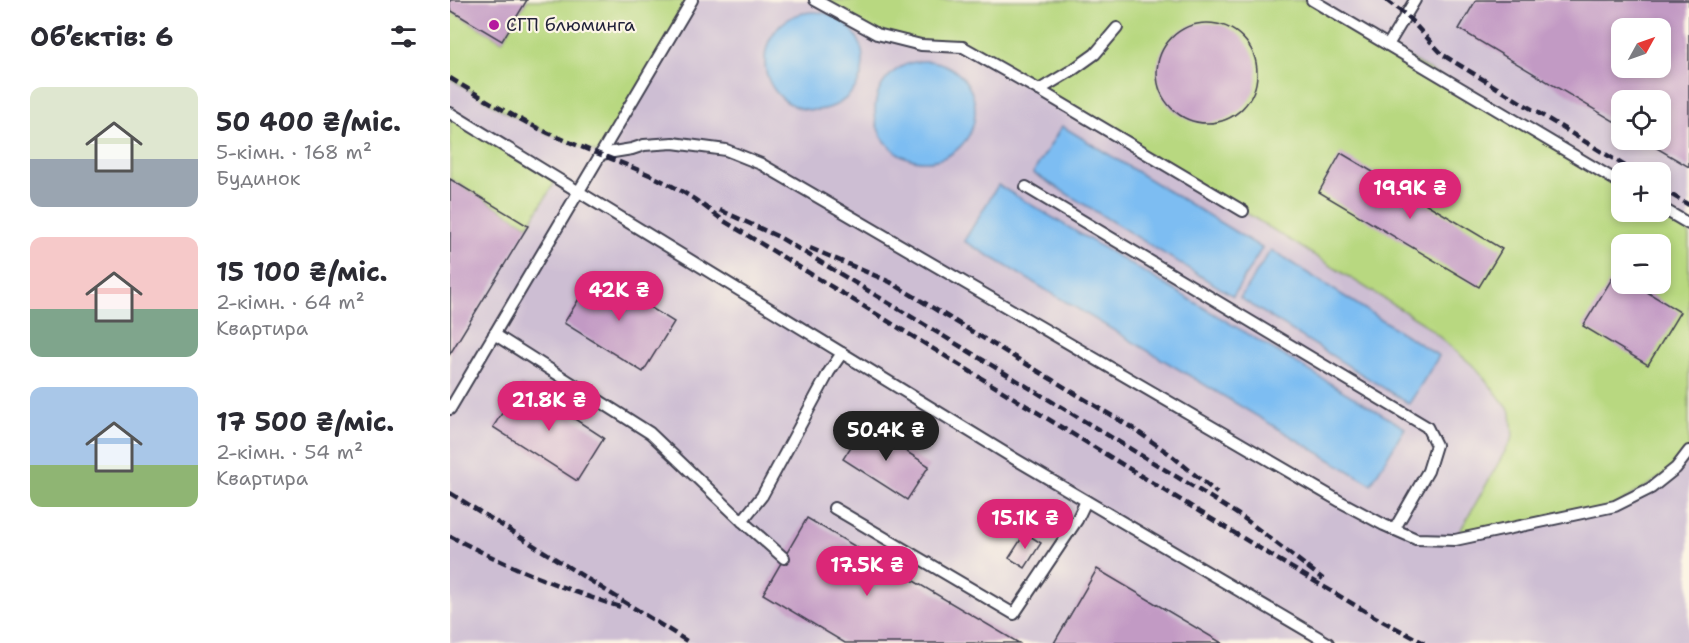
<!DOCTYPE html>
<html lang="uk">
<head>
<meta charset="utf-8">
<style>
  body { margin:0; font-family:"Shantell Sans",sans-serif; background:#f2f2f3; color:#2b2b33; height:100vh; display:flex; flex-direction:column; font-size:22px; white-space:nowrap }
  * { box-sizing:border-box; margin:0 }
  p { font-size:20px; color:#7c7c81 }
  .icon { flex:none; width:33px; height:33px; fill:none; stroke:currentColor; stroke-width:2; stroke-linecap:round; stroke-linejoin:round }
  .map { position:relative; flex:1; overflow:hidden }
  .side { display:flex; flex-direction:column; background:#fff; width:450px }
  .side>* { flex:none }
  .needle { width:39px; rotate:50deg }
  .fabs { position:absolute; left:1161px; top:18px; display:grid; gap:12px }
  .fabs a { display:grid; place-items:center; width:60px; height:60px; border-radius:12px; background:#fff; box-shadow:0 3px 9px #0003; font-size:30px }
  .price { position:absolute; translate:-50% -51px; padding:0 14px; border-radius:21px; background:#db2777; color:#fff; font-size:20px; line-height:39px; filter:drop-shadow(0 2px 3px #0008) }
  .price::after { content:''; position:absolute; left:50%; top:36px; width:18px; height:14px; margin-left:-9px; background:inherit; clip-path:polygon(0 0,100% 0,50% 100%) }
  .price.on { background:#222; color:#fff }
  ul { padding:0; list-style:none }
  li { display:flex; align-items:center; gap:18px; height:150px; padding:0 30px }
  li span { display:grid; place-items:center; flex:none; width:168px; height:120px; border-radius:12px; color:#555 }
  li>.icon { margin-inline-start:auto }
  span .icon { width:72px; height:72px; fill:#fffc; stroke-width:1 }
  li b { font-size:26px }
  h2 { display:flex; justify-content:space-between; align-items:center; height:72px; padding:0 30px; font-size:26px }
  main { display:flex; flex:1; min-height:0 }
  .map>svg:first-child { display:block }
  .industrial { fill:#cdbed3; fill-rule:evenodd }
  .green { fill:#b8d880; stroke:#6d7d5e; stroke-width:1.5; fill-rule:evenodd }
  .water { fill:#7dbdf2; stroke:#507096; stroke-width:1.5 }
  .building { fill:#c29ac4; fill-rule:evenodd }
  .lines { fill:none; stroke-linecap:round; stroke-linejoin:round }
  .lane-casing { stroke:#414050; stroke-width:14 }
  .lane { stroke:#fff; stroke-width:10 }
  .rail { stroke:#22223b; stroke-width:4.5; stroke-dasharray:9 4.5; stroke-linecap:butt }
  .poi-dot { fill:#b5179e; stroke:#fcf5e5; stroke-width:2 }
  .labels { text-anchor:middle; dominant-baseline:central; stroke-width:4.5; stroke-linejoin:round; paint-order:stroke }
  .poi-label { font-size:18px; fill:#22223b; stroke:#fcf5e5; text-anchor:start }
</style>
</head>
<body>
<main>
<section class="side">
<h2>Об’єктів: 6<svg class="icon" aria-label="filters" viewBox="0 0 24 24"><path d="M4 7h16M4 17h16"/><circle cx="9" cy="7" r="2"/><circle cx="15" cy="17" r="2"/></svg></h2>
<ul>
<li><span style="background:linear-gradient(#dfe7d0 60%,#9aa5b1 0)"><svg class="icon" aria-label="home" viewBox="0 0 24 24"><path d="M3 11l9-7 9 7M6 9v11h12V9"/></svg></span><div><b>50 400 ₴/міс.</b><p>5-кімн. · 168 m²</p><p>Будинок</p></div></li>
<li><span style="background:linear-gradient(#f6c9c9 60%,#7fa58c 0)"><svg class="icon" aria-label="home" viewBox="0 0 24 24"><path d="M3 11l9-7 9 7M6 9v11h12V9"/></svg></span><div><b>15 100 ₴/міс.</b><p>2-кімн. · 64 m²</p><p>Квартира</p></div></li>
<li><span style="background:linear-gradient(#a9c7e8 65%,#8fb573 0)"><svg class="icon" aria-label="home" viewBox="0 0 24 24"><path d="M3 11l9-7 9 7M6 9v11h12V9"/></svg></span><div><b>17 500 ₴/міс.</b><p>2-кімн. · 54 m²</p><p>Квартира</p></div></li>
</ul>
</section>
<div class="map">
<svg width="1239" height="643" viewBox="0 0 1239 643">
  <rect width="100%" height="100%" fill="#fcf5e5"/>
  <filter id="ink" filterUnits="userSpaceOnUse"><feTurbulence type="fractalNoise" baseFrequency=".0167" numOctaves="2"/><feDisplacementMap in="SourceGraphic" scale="12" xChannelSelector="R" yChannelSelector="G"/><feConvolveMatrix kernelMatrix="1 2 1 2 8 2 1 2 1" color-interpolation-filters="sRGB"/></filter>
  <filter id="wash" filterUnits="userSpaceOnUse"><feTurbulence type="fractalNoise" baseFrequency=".008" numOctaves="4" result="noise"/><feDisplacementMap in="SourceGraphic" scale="24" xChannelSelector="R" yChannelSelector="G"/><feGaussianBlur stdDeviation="1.35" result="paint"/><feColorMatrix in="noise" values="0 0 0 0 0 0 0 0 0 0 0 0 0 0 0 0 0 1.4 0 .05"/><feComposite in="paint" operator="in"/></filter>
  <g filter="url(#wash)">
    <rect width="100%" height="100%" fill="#eee7c9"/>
    <path class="industrial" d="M0 0H1239V643H0ZM1172 28H1210V68H1172ZM1172 100H1210V140H1172ZM1172 172H1210V212H1172ZM1172 244H1210V284H1172Z"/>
    <g class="green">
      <polygon points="77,0 242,0 151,154 110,139 57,113 0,78 0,10 52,41"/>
      <path d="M365 0H862L1171 184 1172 212H1210L1239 224V451L1226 468 1165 506 1005 540 1063 437 1061 412 1027 369 973 323 793 211 513 47 427 34ZM1172 244H1210V284H1172Z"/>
      <polygon points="0,113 107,179 78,226 0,179"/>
    </g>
    <g class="water">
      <circle cx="364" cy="61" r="49"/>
      <circle cx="475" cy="111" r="50"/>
      <polygon points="612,126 812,248 783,296 583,173"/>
      <polygon points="548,185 955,428 921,484 514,241"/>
      <polygon points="821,250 989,356 959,404 790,298"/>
    </g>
    <g id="blocks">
      <g class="building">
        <polygon points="0,0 77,0 52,41 0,10"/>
        <path d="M1026 0H1239V167L1193 140H1210V100H1172V126L1009 29ZM1172 28H1210V68H1172Z"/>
        <circle cx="757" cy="73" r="50"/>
        <polygon points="891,153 1052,249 1029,287 869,192"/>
        <polygon points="0,179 78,226 0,354"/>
        <polygon points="1166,272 1172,276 1172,284 1184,284 1230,312 1198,365 1133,326"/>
        <polygon points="145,273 224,322 193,372 114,323"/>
        <polygon points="71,384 154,438 127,481 43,427"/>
        <polygon points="415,425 479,466 457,500 393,459"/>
        <polygon points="357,518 569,643 395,643 313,594"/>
        <polygon points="575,533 591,543 575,568 559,558"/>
        <polygon points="647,569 772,643 604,643"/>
      </g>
    </g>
  </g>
  <g filter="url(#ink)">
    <use href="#blocks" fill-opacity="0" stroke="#414050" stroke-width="1.5"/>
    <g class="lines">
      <defs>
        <g id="lane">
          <polyline points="365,0 427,34 471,45 513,47 589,90 793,211"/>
          <polyline points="862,0 1172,184"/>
          <polyline points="938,45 965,0"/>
          <polyline points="589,90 624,69 645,54 667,28"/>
          <polyline points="0,113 565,459 878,643"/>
          <polyline points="151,154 182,149 194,145 223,143 276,150 311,164 891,502 934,525 966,539 1005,540 1165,506 1201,488 1226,468 1239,451"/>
          <polyline points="576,187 977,427 986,445 978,471 944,530"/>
          <polyline points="1210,207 1239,224"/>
          <polyline points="44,334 200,433 292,521 334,558"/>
          <polyline points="0,409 242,0"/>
          <polyline points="384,508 564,614 627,520 636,501"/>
          <polyline points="292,521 312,496 379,372 392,353"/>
        </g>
      </defs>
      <use href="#lane" class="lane-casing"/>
      <use href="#lane" class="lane"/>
      <g class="rail">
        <polyline points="936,0 956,15 993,55 1185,172"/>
        <path d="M0 78C36 100 71 122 110 138 153 157 200 171 241 197 252 204 263 213 274 221L837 565 925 617 974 643"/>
        <polyline points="1210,188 1239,205"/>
        <polyline points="270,210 329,237 752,492 795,519 873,579"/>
        <polyline points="360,248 440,282 684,429 721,455 767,493"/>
        <polyline points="0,493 240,643"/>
        <path d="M0 536C55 565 114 590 174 608"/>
      </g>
    </g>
  </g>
  <circle class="poi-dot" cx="44" cy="25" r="6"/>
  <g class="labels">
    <g class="poi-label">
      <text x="56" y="25">СГП блюминга</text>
    </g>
  </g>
</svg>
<div class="fabs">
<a><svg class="needle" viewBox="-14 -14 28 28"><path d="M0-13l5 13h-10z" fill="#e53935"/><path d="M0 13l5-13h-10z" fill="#7c7c81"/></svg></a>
<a><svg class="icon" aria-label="locate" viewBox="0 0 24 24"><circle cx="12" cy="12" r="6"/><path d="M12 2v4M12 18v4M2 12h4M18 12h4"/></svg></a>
<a>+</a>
<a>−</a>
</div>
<b class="price" style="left:960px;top:220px">19.9K ₴</b>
<b class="price" style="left:169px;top:322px">42K ₴</b>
<b class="price" style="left:99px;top:432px">21.8K ₴</b>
<b class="price on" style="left:436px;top:462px">50.4K ₴</b>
<b class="price" style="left:575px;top:550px">15.1K ₴</b>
<b class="price" style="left:417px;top:597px">17.5K ₴</b>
</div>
</main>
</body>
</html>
